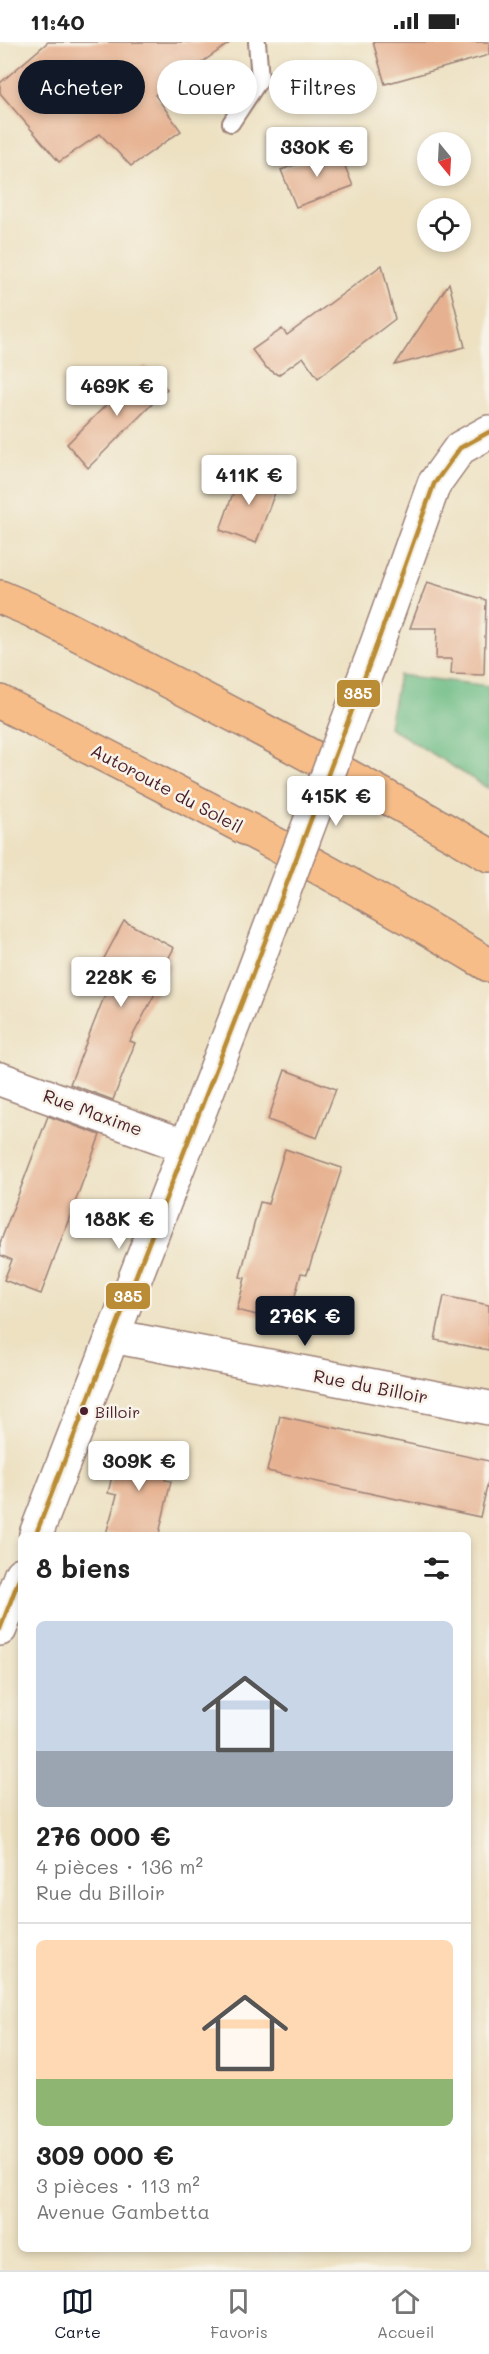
<!DOCTYPE html>
<html lang="fr">
<head>
<meta charset="utf-8">
<style>
  body { margin:0; font-family:Mali,sans-serif; background:#f6f6f6; color:#222; height:100vh; display:flex; flex-direction:column; font-size:22px; white-space:nowrap }
  * { box-sizing:border-box; margin:0 }
  p { font-size:20px; color:#767676 }
  .icon { flex:none; width:33px; height:33px; fill:none; stroke:currentColor; stroke-width:2; stroke-linecap:round; stroke-linejoin:round }
  .map { position:relative; flex:1; overflow:hidden }
  .side { position:absolute; left:18px; top:1490px; width:453px; height:720px; display:flex; flex-direction:column; background:#fff; border-radius:9px; box-shadow:0 3px 9px #0003 }
  .side>* { flex:none }
  .guide { position:absolute; left:18px; top:18px; width:453px; height:54px; display:flex; gap:12px }
  .needle { width:39px; rotate:162deg }
  .tools { position:absolute; left:417px; top:90px; display:grid; gap:12px }
  .tools a { display:grid; place-items:center; width:54px; height:54px; border-radius:50%; background:#fff; box-shadow:0 3px 9px #0003; font-size:30px }
  .price { position:absolute; translate:-50% -51px; padding:0 14px; border-radius:6px; background:#fff; color:#222; font-size:20px; line-height:39px; filter:drop-shadow(0 2px 3px #0008) }
  .price::after { content:''; position:absolute; left:50%; top:36px; width:18px; height:14px; margin-left:-9px; background:inherit; clip-path:polygon(0 0,100% 0,50% 100%) }
  .price.selected { background:#111827; color:#fff }
  ul { padding:0; list-style:none }
  li { display:grid; align-content:center; gap:12px; height:318px; padding:0 18px }
  li+li { border-top:2px solid #e0e0e0 }
  li span { display:grid; place-items:center; height:186px; border-radius:9px; color:#555 }
  li>.icon { margin-inline-start:auto }
  span .icon { width:108px; height:108px; fill:#fffc; stroke-width:1 }
  li b { font-size:26px }
  h2 { display:flex; justify-content:space-between; align-items:center; height:72px; padding:0 18px; font-size:26px }
  .chip { padding:0 21px; border-radius:27px; background:#fff; box-shadow:0 3px 9px #0003; font-size:21px; line-height:54px }
  .chip.selected { background:#111827; color:#fff }
  .status { display:flex; justify-content:space-between; align-items:center; height:42px; padding:0 30px; background:#fff; direction:ltr }
  .status svg { height:16px; fill:currentColor }
  .menu { display:flex; justify-content:space-around; align-items:center; height:84px; border-top:2px solid #e0e0e0; background:#fff; font-size:16px; color:#767676 }
  .menu a { display:grid; justify-items:center; gap:3px }
  .menu .selected { color:#111827 }
  .map>svg:first-child { display:block }
  .forest { fill:#6fbd86; stroke:#5c6e58; stroke-width:1.5 }
  .building { fill:#e6b190 }
  .lines { fill:none; stroke-linecap:round; stroke-linejoin:round }
  .service-casing { stroke:#9c8076; stroke-width:20 }
  .minor-casing { stroke:#9c8076; stroke-width:36 }
  .motorway-casing { stroke:#9c8076; stroke-width:36 }
  .service { stroke:#fff; stroke-width:16 }
  .minor { stroke:#fff; stroke-width:33 }
  .motorway { stroke:#f7bd88; stroke-width:33 }
  .minor-bridge-casing { stroke:#9c8076; stroke-width:36; stroke-linecap:butt }
  .minor-bridge { stroke:#fff; stroke-width:33 }
  .bus-1-casing { stroke:#f7f3e8; stroke-width:9 }
  .bus-1 { stroke:#ba8c36; stroke-width:4.5 }
  .bus-dot { fill:#4a1f2b; stroke:#f7f3e8; stroke-width:2 }
  .labels { text-anchor:middle; dominant-baseline:central; stroke-width:5; stroke-linejoin:round; paint-order:stroke }
  .bus-label { font-size:16px; fill:#4a1f2b; stroke:#f7f3e8; text-anchor:start }
  .street-label { font-size:18px; fill:#4a1f2b; stroke:#f7f3e8 }
  .line-badge { stroke:#f7f3e8; stroke-width:2 }
  .badge-label { font-size:16px; text-anchor:middle; font-weight:bold; fill:#fff }
</style>
</head>
<body>
<div class="status"><b>11:40</b><svg viewBox="0 0 49 12"><path d="M0 12V9h3v3zM5 12V6h3v6zM10 12V3h3v9zM15 12V0h3v12zM26 1h20v11H26zM47 4h2v5h-2z"/></svg></div>
<div class="map">
<svg width="489" height="2228" viewBox="0 0 489 2228">
  <rect width="100%" height="100%" fill="#f7f3e8"/>
  <filter id="ink" filterUnits="userSpaceOnUse"><feTurbulence type="fractalNoise" baseFrequency=".0167" numOctaves="2"/><feDisplacementMap in="SourceGraphic" scale="12" xChannelSelector="R" yChannelSelector="G"/><feConvolveMatrix kernelMatrix="1 2 1 2 8 2 1 2 1" color-interpolation-filters="sRGB"/></filter>
  <filter id="wash" filterUnits="userSpaceOnUse"><feTurbulence type="fractalNoise" baseFrequency=".008" numOctaves="4" result="noise"/><feDisplacementMap in="SourceGraphic" scale="24" xChannelSelector="R" yChannelSelector="G"/><feGaussianBlur stdDeviation="1.35" result="paint"/><feColorMatrix in="noise" values="0 0 0 0 0 0 0 0 0 0 0 0 0 0 0 0 0 1.4 0 .05"/><feComposite in="paint" operator="in"/></filter>
  <g filter="url(#wash)">
    <rect width="100%" height="100%" fill="#ede1c2"/>
    <polygon class="forest" points="399,633 489,644 489,747 389,685"/>
    <g id="blocks">
      <g class="building">
        <polygon points="48,0 231,0 155,53 181,89 131,124 100,92 59,120 0,51 0,41"/>
        <polygon points="373,0 489,0 489,13 385,42"/>
        <polygon points="338,107 353,144 296,165 281,128"/>
        <polygon points="382,223 395,277 318,336 303,315 278,333 265,325 252,308 282,287 287,293"/>
        <polygon points="449,241 465,305 395,323"/>
        <polygon points="145,324 167,347 88,426 67,402"/>
        <polygon points="242,426 279,440 256,501 220,488"/>
        <polygon points="427,540 486,558 484,633 451,632 452,617 436,617 437,586 410,586"/>
        <polygon points="124,879 174,906 166,921 170,923 130,999 135,1001 113,1058 70,1042 106,950 100,946 111,927 101,922"/>
        <polygon points="285,1028 336,1047 317,1096 268,1078"/>
        <polygon points="48,1074 100,1093 41,1252 4,1238 12,1218 0,1213 0,1201"/>
        <polygon points="285,1107 342,1126 307,1232 301,1231 288,1281 237,1268 245,1236 240,1235 260,1160 268,1162"/>
        <polygon points="444,1254 489,1263 489,1308 435,1298"/>
        <polygon points="280,1374 489,1419 489,1436 480,1475 267,1429"/>
        <polygon points="119,1404 169,1415 165,1438 171,1439 159,1492 106,1492 117,1453 108,1451"/>
      </g>
    </g>
  </g>
  <g filter="url(#ink)">
    <use href="#blocks" fill-opacity="0" stroke="#9c8076" stroke-width="1.5"/>
    <g class="lines">
      <defs>
        <polyline id="service" points="231,81 260,37 257,0"/>
        <g id="minor">
          <polyline points="374,610 434,442 460,406 489,390"/>
          <polyline points="0,1037 185,1104"/>
          <polyline points="112,1294 489,1366"/>
          <polyline points="36,1492 249,942"/>
          <polyline points="0,1587 21,1532"/>
        </g>
        <g id="motorway">
          <path d="M0 555 31 568C185 647 339 726 489 813"/>
          <path d="M0 660C165 744 331 827 489 923"/>
        </g>
      </defs>
      <use href="#service" class="service-casing"/>
      <use href="#minor" class="minor-casing"/>
      <use href="#motorway" class="motorway-casing"/>
      <use href="#service" class="service"/>
      <use href="#minor" class="minor"/>
      <use href="#motorway" class="motorway"/>
      <defs>
        <polyline id="minor-bridge" points="249,942 374,610"/>
      </defs>
      <use href="#minor-bridge" class="minor-bridge-casing"/>
      <use href="#minor-bridge" class="minor-bridge"/>
      <defs>
        <g id="bus-1">
          <polyline points="36,1492 249,942 374,610 434,442 460,406 489,390"/>
          <polyline points="0,1587 21,1532"/>
        </g>
      </defs>
      <use href="#bus-1" class="bus-1-casing"/>
      <use href="#bus-1" class="bus-1"/>
    </g>
  </g>
  <circle class="bus-dot" cx="84" cy="1369" r="5"/>
  <g class="labels">
    <g class="bus-label">
      <text x="95" y="1369">Billoir</text>
    </g>
    <g class="street-label">
      <text transform="translate(167 746) rotate(28)">Autoroute du Soleil</text>
      <text transform="translate(93 1070) rotate(20)">Rue Maxime</text>
      <text transform="translate(371 1344) rotate(11)">Rue du Billoir</text>
    </g>
  </g>
  <g class="line-badge">
    <rect x="336" y="637" width="45" height="29" rx="6" fill="#ba8c36"/>
    <rect x="105" y="1240" width="46" height="28" rx="6" fill="#ba8c36"/>
  </g>
  <g class="badge-label">
    <text x="358" y="657">385</text>
    <text x="128" y="1260">385</text>
  </g>
</svg>
<div class="tools">
<a><svg class="needle" viewBox="-14 -14 28 28"><path d="M0-13l5 13h-10z" fill="#e53935"/><path d="M0 13l5-13h-10z" fill="#767676"/></svg></a>
<a><svg class="icon" aria-label="locate" viewBox="0 0 24 24"><circle cx="12" cy="12" r="6"/><path d="M12 2v4M12 18v4M2 12h4M18 12h4"/></svg></a>
</div>
<b class="price" style="left:317px;top:136px">330K €</b>
<b class="price" style="left:117px;top:375px">469K €</b>
<b class="price" style="left:249px;top:464px">411K €</b>
<b class="price" style="left:336px;top:785px">415K €</b>
<b class="price" style="left:121px;top:966px">228K €</b>
<b class="price" style="left:119px;top:1208px">188K €</b>
<b class="price selected" style="left:305px;top:1305px">276K €</b>
<b class="price" style="left:139px;top:1450px">309K €</b>
<div class="guide">
<a class="chip selected">Acheter</a>
<a class="chip">Louer</a>
<a class="chip">Filtres</a>
</div>
<section class="side">
<h2>8 biens<svg class="icon" aria-label="filters" viewBox="0 0 24 24"><path d="M4 7h16M4 17h16"/><circle cx="9" cy="7" r="2"/><circle cx="15" cy="17" r="2"/></svg></h2>
<ul>
<li><span style="background:linear-gradient(#c9d6e8 70%,#9aa5b1 0)"><svg class="icon" aria-label="home" viewBox="0 0 24 24"><path d="M3 11l9-7 9 7M6 9v11h12V9"/></svg></span><div><b>276 000 €</b><p>4 pièces · 136 m²</p><p>Rue du Billoir</p></div></li>
<li><span style="background:linear-gradient(#ffd9b3 75%,#8fb573 0)"><svg class="icon" aria-label="home" viewBox="0 0 24 24"><path d="M3 11l9-7 9 7M6 9v11h12V9"/></svg></span><div><b>309 000 €</b><p>3 pièces · 113 m²</p><p>Avenue Gambetta</p></div></li>
</ul>
</section>
</div>
<nav class="menu">
<a class="selected"><svg class="icon" aria-label="map" viewBox="0 0 24 24"><path d="M3 6l6-2 6 2 6-2v14l-6 2-6-2-6 2zM9 4v14M15 6v14"/></svg>Carte</a>
<a><svg class="icon" aria-label="saved" viewBox="0 0 24 24"><path d="M7 4h10v16l-5-4-5 4z"/></svg>Favoris</a>
<a><svg class="icon" aria-label="home" viewBox="0 0 24 24"><path d="M3 11l9-7 9 7M6 9v11h12V9"/></svg>Accueil</a>
</nav>
</body>
</html>
